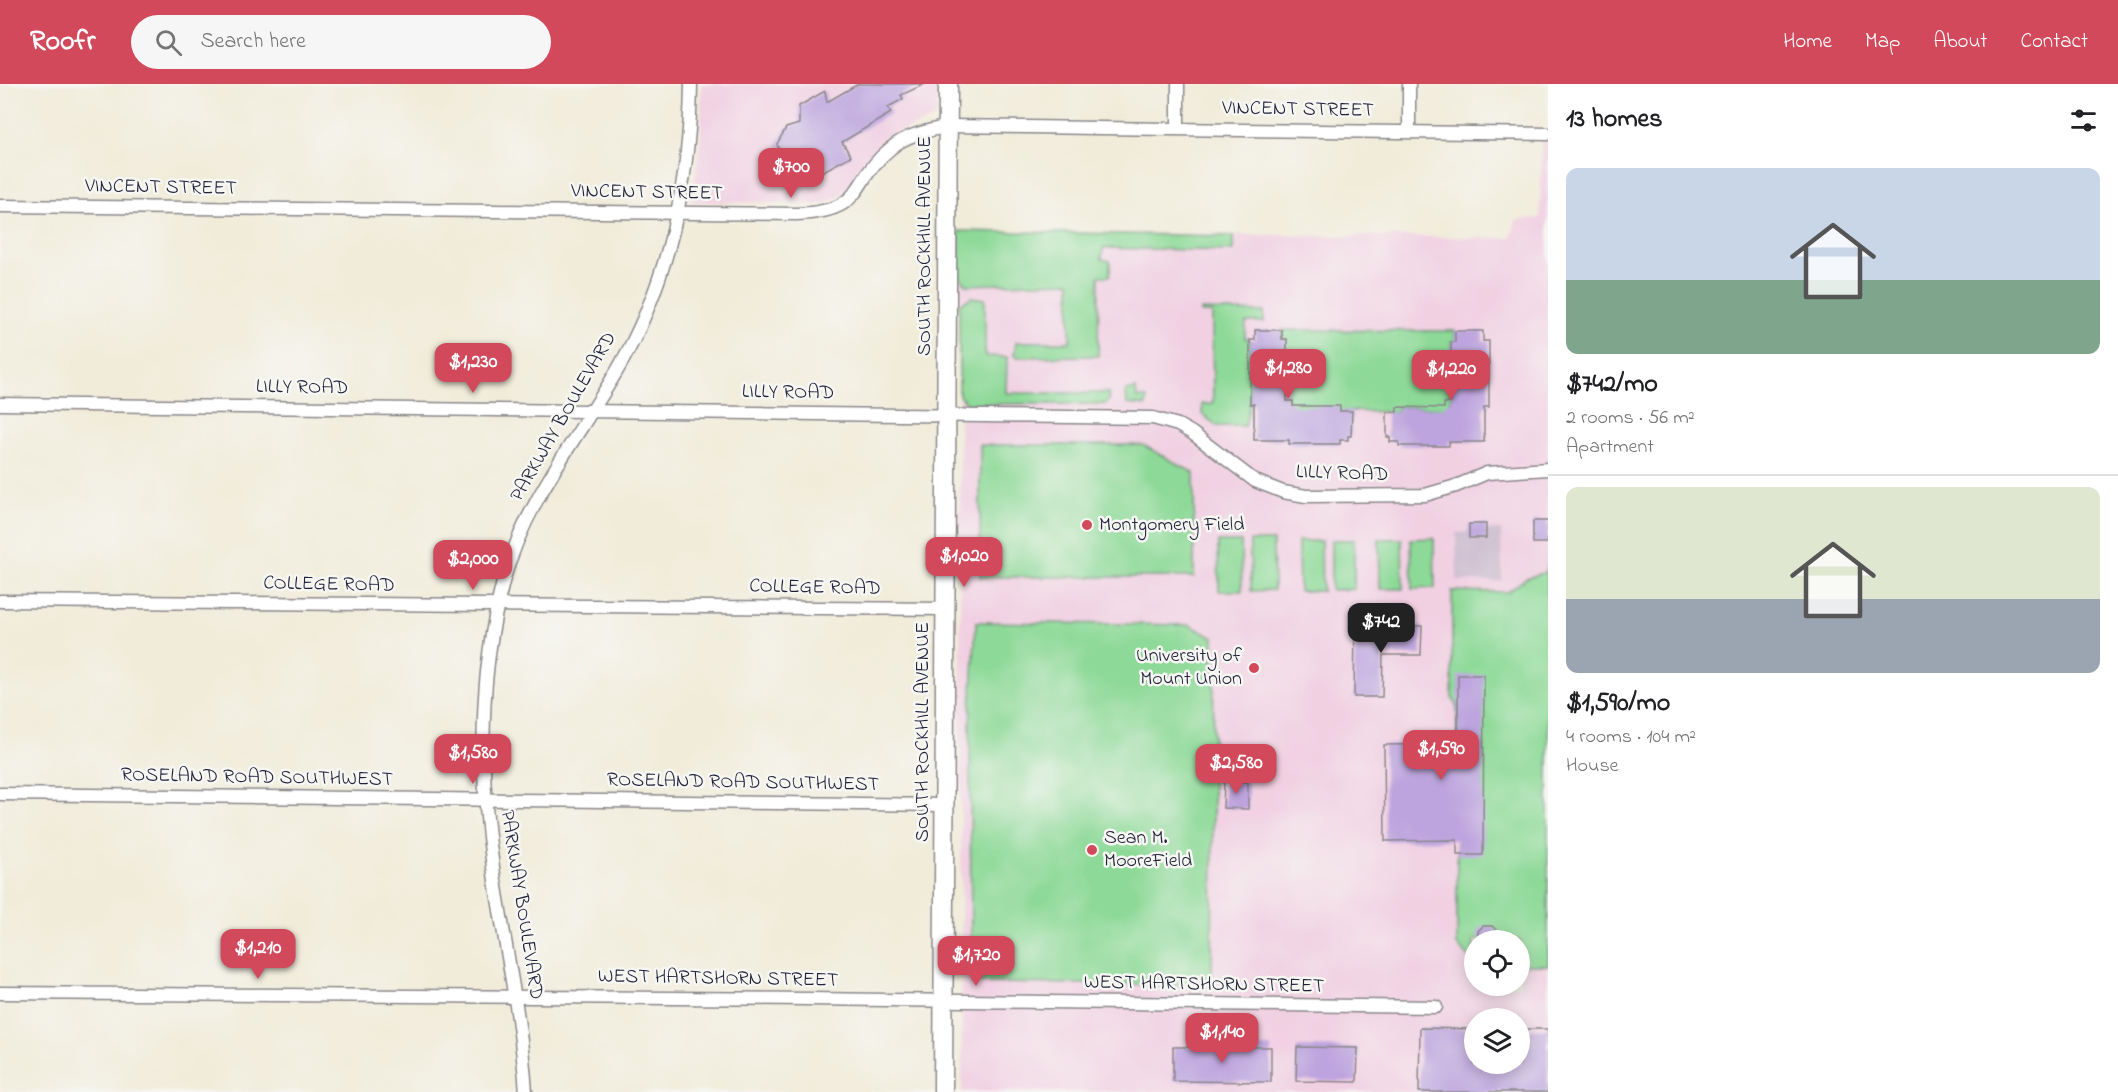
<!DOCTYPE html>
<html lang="en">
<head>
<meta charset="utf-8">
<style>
  body { margin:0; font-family:"Indie Flower",sans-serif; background:#f6f6f6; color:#202124; height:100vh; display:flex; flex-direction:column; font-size:22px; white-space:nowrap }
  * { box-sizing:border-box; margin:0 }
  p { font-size:20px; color:#757577 }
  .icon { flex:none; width:33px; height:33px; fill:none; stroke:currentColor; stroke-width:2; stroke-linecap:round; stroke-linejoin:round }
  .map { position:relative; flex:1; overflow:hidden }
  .panel { display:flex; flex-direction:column; background:#fff; width:570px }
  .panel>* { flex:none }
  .fabs { position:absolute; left:1464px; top:846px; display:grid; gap:12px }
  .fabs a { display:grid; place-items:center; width:66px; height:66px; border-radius:50%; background:#fff; box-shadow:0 3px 15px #0003; font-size:30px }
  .price { position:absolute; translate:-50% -51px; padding:0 14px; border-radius:12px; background:#d1495b; color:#fff; font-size:20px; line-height:39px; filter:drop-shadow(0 2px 3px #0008) }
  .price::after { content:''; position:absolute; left:50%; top:36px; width:18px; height:14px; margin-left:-9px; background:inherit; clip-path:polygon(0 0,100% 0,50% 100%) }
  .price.current { background:#222; color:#fff }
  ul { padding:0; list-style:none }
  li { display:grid; align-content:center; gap:12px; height:318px; padding:0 18px }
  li+li { border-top:2px solid #e0e0e0 }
  li span { display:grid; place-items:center; height:186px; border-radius:12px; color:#555 }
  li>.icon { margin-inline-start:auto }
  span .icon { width:108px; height:108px; fill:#fffc; stroke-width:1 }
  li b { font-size:26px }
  h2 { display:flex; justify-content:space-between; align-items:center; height:72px; padding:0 18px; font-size:26px }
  header { display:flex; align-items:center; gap:36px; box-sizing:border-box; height:84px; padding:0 30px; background:#d1495b; color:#fff }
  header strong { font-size:28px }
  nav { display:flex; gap:33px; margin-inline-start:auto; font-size:21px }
  .search { width:420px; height:54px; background:#f6f6f6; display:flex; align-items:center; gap:15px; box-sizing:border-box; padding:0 21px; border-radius:33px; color:#757577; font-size:22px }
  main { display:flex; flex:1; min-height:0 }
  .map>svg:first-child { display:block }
  .built { fill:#f1d0e2; fill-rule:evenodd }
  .industrial { fill:#cebed0 }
  .green { fill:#8dd997; stroke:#587e69; stroke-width:1.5 }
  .building { fill:#bda4de }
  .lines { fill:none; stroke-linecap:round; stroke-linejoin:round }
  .street-casing { stroke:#8a878a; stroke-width:15 }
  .secondary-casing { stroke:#8a878a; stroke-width:21 }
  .street { stroke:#fff; stroke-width:12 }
  .secondary { stroke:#fff; stroke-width:18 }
  .poi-dot { fill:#d1495b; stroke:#f6f6f2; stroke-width:2 }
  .labels { text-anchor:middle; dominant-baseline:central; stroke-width:5; stroke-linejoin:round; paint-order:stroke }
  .street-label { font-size:20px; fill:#22223b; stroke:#f6f6f2 }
  .poi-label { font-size:20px; fill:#22223b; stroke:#f6f6f2; text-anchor:start }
</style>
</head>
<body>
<header>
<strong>Roofr</strong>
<div class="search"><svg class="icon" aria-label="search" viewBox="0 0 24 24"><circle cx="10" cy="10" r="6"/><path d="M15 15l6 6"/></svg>Search here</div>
<nav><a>Home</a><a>Map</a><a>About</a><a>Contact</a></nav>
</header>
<main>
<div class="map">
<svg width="1548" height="1008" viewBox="0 0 1548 1008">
  <rect width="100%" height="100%" fill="#f6f6f2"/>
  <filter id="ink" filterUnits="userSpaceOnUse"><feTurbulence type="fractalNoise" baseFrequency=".0167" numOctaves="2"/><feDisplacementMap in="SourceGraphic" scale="12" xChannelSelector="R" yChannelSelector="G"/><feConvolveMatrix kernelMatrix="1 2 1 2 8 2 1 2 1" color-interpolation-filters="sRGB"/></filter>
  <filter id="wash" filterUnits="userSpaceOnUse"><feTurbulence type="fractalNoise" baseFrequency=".008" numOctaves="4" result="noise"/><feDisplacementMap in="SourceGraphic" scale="24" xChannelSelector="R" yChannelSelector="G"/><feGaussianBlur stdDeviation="1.35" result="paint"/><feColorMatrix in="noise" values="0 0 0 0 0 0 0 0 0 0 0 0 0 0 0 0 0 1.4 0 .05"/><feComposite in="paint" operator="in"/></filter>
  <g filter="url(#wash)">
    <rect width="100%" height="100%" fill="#f1ecda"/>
    <g class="built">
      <polygon points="701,0 937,0 937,33 884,54 839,113 823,120 692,118 701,49"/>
      <path d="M1542 56H1548V1008H962L959 147 1511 154 1516 136 1540 134ZM1474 856H1520V902H1474ZM1474 934H1520V980H1474Z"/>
    </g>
    <polygon class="industrial" points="1469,440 1486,440 1486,446 1501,446 1502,497 1457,497 1456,449 1468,448"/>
    <g class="green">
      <polygon points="959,147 1233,152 1233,167 1103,164 1102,175 1110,177 1110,192 1099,192 1098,272 1017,273 1014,272 1016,258 1070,258 1070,198 967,201 959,192"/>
      <polygon points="972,213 985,215 985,272 1007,273 1006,309 1108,309 1109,316 1105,320 968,320 959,312 959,220"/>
      <polygon points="1201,226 1264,228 1264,238 1246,238 1245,254 1250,256 1250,320 1245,342 1217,342 1202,330 1202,320 1213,320 1212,229 1201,229"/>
      <polygon points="1282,246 1455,247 1455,258 1451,258 1451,319 1444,324 1397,323 1397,328 1340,327 1293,322 1287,317"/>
      <polygon points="1136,305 1137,314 1147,314 1146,322 1127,320 1126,307"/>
      <polygon points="980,361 1143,361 1194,389 1194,493 980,493"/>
      <polygon points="1434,454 1435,504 1412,505 1411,455"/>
      <polygon points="1379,455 1402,455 1403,505 1380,505"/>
      <polygon points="1331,456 1354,456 1354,505 1331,506"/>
      <polygon points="1250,457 1273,457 1274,506 1251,507"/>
      <polygon points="1298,457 1321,457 1322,507 1299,507"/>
      <polygon points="1218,458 1241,458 1242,507 1219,507"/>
      <polygon points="1548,482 1548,881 1520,881 1520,856 1474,856 1474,878 1457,861 1457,621 1452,614 1452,507 1508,508 1526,494 1546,488"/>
      <polygon points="976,538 1189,541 1214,553 1212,901 981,899 971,892 970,640"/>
    </g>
    <g id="blocks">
      <g class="building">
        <polygon points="858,0 925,0 901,11 903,15 888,23 891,29 842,58 851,72 809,95 806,89 783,78 777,60 786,44 799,40 799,22 825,7 827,18"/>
        <polygon points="1255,246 1282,246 1282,255 1287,255 1287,317 1293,317 1293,322 1340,322 1340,327 1352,327 1351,352 1348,352 1348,356 1340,356 1340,360 1289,360 1289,356 1254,356 1254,320 1250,320 1250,256 1255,256"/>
        <polygon points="1455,247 1483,247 1483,257 1489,257 1489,323 1484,323 1484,358 1449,358 1449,362 1399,362 1399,358 1390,358 1390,353 1387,353 1387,328 1397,328 1397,323 1444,324 1444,319 1451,319 1451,258 1455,258"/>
        <rect x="1533" y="437" width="15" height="22"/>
        <rect x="1469" y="440" width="17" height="14"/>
        <polygon points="1355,541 1422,542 1421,571 1383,571 1382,613 1354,613"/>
        <polygon points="1458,591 1484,591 1483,771 1457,771 1457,756 1385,757 1384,661 1458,660"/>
        <polygon points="1224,698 1248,698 1248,725 1223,724"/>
        <polygon points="1483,842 1492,842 1498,847 1498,856 1478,856 1478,847"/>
        <polygon points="1420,944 1474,945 1474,980 1520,980 1520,945 1548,945 1548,1008 1419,1008"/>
        <polygon points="1173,963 1271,963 1271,998 1173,997"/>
        <polygon points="1297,963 1358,964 1357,998 1296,997"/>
      </g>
    </g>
  </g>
  <g filter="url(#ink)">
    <use href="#blocks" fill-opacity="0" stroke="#8a878a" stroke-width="1.5"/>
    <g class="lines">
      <defs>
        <g id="street">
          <polyline points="1178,44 1178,0"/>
          <polyline points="1409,47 1409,0"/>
          <path d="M0 122 797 130C868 127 849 98 891 64 907 50 929 47 948 42L1548 50"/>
          <polyline points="0,320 1153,334 1178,341 1192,349 1255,397 1283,408 1306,412 1425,411 1456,402 1487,389 1548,385"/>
          <polyline points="0,517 946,525"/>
          <polyline points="0,710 945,721"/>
          <polyline points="0,909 808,915 1436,923"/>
          <path d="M526 1008C521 932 504 858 493 783 479 690 479 589 503 498 525 418 577 355 618 285 668 199 690 98 691 0"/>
        </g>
        <polyline id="secondary" points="943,1008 948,0"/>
      </defs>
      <use href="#street" class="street-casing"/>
      <use href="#secondary" class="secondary-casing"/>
      <use href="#street" class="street"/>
      <use href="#secondary" class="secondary"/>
    </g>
  </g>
  <g class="poi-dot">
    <circle cx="1087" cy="441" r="6"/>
    <circle cx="1254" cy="584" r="6"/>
    <circle cx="1092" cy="766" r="6"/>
  </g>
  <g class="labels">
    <g class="street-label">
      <text transform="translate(1298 26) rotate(1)">VINCENT STREET</text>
      <text transform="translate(161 104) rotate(1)">VINCENT STREET</text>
      <text transform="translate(647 109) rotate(1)">VINCENT STREET</text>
      <text transform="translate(925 162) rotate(-90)">SOUTH ROCKHILL AVENUE</text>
      <text transform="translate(302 304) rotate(1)">LILLY ROAD</text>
      <text transform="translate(788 309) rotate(1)">LILLY ROAD</text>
      <text transform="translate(564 333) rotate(-60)">PARKWAY BOULEVARD</text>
      <text transform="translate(1342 390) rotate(2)">LILLY ROAD</text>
      <text transform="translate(329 501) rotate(1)">COLLEGE ROAD</text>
      <text transform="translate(815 504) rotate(1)">COLLEGE ROAD</text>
      <text transform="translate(923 648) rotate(-90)">SOUTH ROCKHILL AVENUE</text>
      <text transform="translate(257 694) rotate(1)">ROSELAND ROAD SOUTHWEST</text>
      <text transform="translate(743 699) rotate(1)">ROSELAND ROAD SOUTHWEST</text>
      <text transform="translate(521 821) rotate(81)">PARKWAY BOULEVARD</text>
      <text transform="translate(718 895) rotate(1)">WEST HARTSHORN STREET</text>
      <text transform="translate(1204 901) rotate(1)">WEST HARTSHORN STREET</text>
    </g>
    <g class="poi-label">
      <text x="1099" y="441">Montgomery Field</text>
      <text x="1242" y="572" text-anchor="end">University of<tspan x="1242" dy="23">Mount Union</tspan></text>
      <text x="1104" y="754">Sean M.<tspan x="1104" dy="23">MooreField</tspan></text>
    </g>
  </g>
</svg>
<div class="fabs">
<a><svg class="icon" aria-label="locate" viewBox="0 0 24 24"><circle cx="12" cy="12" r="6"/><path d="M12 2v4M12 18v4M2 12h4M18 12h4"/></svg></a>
<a><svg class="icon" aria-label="layers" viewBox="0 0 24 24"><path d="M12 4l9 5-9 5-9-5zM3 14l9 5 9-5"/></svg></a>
</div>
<b class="price" style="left:791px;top:115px">$700</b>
<b class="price" style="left:473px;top:310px">$1,230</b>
<b class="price" style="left:1288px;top:316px">$1,280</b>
<b class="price" style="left:1451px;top:317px">$1,220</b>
<b class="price" style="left:964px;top:504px">$1,020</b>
<b class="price" style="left:473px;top:507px">$2,000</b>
<b class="price current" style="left:1381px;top:570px">$742</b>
<b class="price" style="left:1441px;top:697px">$1,590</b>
<b class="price" style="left:473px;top:701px">$1,580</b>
<b class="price" style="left:1236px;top:711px">$2,580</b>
<b class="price" style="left:258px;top:896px">$1,210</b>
<b class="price" style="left:976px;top:903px">$1,720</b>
<b class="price" style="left:1222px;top:980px">$1,140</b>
</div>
<section class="panel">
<h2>13 homes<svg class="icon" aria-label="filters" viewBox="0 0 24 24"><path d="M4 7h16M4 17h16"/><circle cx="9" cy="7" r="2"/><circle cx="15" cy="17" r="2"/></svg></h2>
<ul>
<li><span style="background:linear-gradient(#c9d6e8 60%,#7fa58c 0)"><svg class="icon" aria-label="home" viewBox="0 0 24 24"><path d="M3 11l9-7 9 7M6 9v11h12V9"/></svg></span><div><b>$742/mo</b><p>2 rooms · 56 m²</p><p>Apartment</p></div></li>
<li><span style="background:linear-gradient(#dfe7d0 60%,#9aa5b1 0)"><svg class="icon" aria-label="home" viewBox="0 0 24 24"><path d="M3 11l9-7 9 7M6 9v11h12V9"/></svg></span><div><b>$1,590/mo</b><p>4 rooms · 104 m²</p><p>House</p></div></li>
</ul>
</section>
</main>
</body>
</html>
